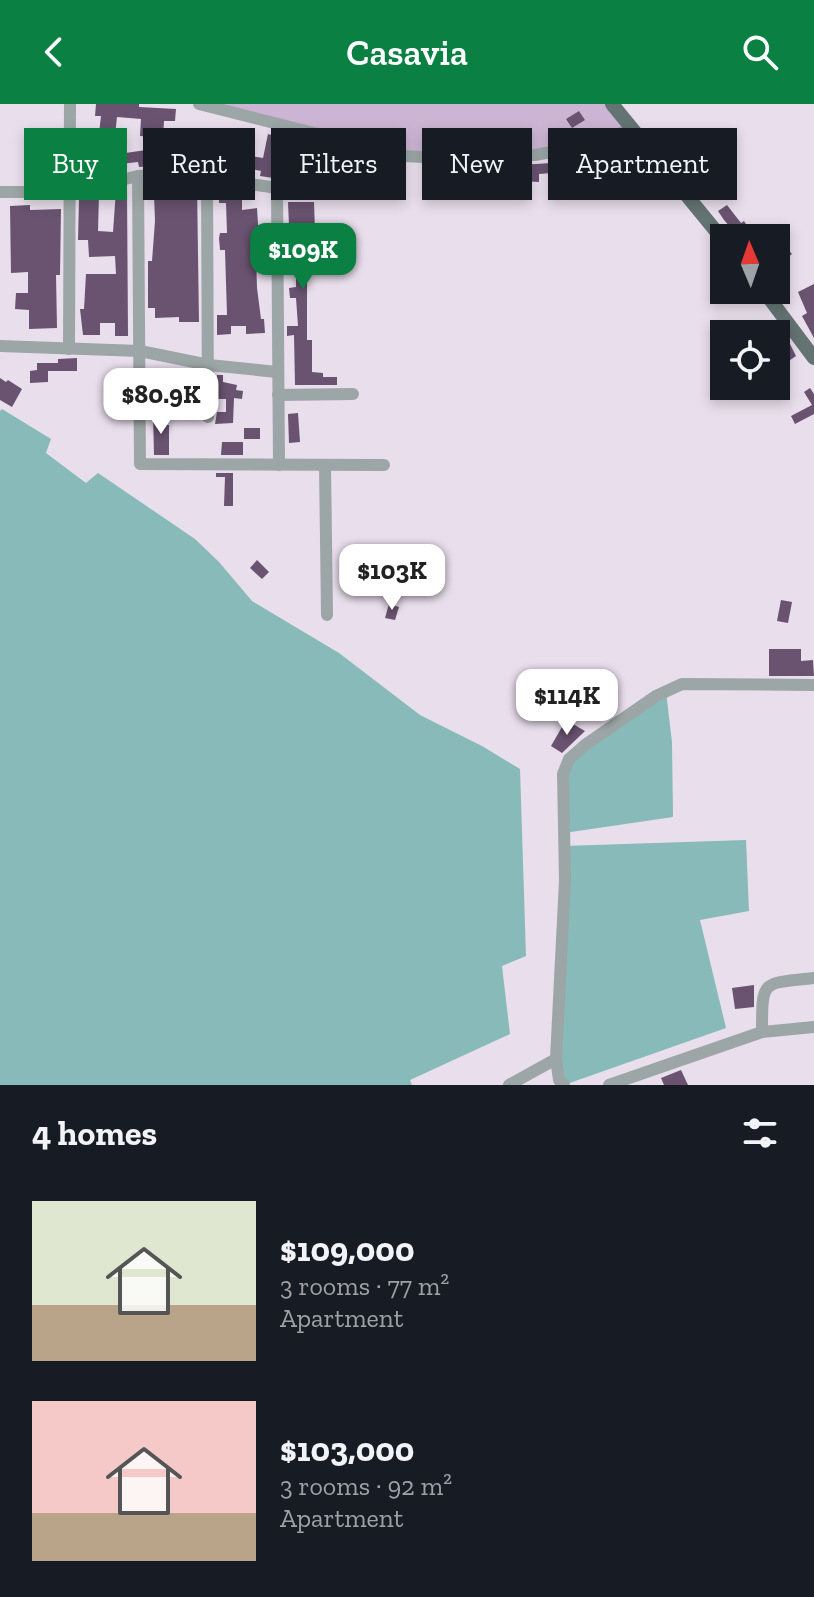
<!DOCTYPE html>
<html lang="en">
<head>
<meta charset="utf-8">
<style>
  body { margin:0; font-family:"Zilla Slab",serif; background:#242831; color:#f1f3f6; height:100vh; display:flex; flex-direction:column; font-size:30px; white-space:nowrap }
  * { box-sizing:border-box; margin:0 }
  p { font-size:26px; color:#9ea1a6 }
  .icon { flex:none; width:44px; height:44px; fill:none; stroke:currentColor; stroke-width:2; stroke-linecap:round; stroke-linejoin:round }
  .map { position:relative; height:981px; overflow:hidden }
  .side { display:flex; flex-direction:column; background:#171b24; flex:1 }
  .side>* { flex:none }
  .top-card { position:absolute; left:24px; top:24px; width:766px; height:72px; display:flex; gap:16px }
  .needle { width:52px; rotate:358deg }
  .controls { position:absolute; left:710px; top:120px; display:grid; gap:16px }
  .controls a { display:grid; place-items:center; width:80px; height:80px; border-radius:0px; background:#171b24; box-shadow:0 4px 12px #0003; font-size:40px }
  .price { position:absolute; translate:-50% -68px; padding:0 18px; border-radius:16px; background:#fff; color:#222; font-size:26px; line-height:52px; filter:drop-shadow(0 2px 4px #0008) }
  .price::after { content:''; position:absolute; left:50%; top:48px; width:24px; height:18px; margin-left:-12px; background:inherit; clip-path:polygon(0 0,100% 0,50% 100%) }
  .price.selected { background:#0b8043; color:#fff }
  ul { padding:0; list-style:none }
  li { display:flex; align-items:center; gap:24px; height:200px; padding:0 32px }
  li span { display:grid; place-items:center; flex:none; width:224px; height:160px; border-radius:0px; color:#555 }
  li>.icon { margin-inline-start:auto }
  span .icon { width:96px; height:96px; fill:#fffc; stroke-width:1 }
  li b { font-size:34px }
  h2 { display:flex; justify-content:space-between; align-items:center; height:96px; padding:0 32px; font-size:34px }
  .chip { padding:0 28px; border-radius:0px; background:#171b24; box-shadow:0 4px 12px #0003; font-size:28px; line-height:72px }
  .chip.selected { background:#0b8043; color:#fff }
  header { display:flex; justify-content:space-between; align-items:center; height:104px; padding:0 32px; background:#0b8043; color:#fff; font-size:36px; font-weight:600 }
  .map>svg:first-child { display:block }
  .green { fill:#ccb5d4 }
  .water { fill:#87bab8 }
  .building { fill:#695370 }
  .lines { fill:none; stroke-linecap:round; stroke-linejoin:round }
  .minor { stroke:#9da6a6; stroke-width:12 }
  .major { stroke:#647473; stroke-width:14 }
</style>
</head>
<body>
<header><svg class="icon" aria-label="back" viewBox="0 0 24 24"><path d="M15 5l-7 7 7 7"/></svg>Casavia<svg class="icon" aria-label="search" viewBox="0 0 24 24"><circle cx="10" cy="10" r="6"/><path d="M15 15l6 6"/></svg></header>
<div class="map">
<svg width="814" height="981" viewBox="0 0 814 981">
  <rect width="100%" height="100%" fill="#e9deec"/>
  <polygon class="green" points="199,0 612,0 631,26 573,44 405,52"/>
  <g class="water">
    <polygon points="2,305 51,335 46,349 86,379 98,369 195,435 219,458 252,497 339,549 420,611 482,642 520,665 526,852 502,862 510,930 410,976 412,981 0,981 0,307"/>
    <polygon points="666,588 672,638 673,713 564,729 569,655"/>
    <polygon points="746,736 749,807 700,816 726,924 564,981 556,955 564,742"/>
  </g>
  <g class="building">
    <polygon points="96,0 139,0 139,3 176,5 175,17 164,17 163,34 140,32 141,15 117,13 114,40 98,38 101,12 95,12"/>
    <polygon points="579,7 585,16 572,24 566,15"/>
    <polygon points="268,30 291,37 291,41 299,41 298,46 321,46 322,40 341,45 339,58 318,55 316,81 293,77 293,69 274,67 273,74 260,72 261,67 213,56 211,64 200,62 201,55 185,53 153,54 152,62 139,63 138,58 120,60 95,66 96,73 82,76 79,59 111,54 111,51 182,41 263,54"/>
    <polygon points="627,42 631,51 618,57 614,49"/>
    <polygon points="679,42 688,57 678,64 668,49"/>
    <polygon points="595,49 597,57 581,63 578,54"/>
    <polygon points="551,59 552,69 539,70 539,78 519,77 520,61"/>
    <polygon points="180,79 197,81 199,218 179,218 179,213 155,214 155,204 148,204 148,157 152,157 155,117 154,91 149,91 149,80"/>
    <polygon points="127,84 128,232 115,232 115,219 100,219 100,231 83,231 80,205 84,205 86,170 116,170 115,152 89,153 88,136 78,136 79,95 99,90 98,127 113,128 116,86"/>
    <polygon points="219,85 237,87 237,91 242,91 242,106 257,104 259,136 268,136 268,148 256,149 257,184 261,215 264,215 265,229 246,230 246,222 231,222 231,230 217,231 217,211 227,211 225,146 220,146 219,134 220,129 227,129 226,99 219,99"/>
    <polygon points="288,98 314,98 315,126 321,126 321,139 307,140 307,236 312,236 312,268 323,269 323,273 337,273 337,281 295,281 294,231 287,232 287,222 298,222 296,194 290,194 289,184 296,183 296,169 291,169"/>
    <polygon points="30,101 30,106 61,105 60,171 56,171 57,224 29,225 29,206 15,205 16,189 28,189 28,168 11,169 10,102"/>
    <polygon points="727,101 741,119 744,117 755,134 740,134 724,116 718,107"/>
    <polygon points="776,131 792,150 780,159 776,155"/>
    <polygon points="814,180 814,234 802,212 807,209 798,188"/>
    <polygon points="776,228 785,238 788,236 796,252 786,259 790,266 776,277"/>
    <polygon points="77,254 77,267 48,267 48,278 30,279 30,267 37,266 37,259 58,259 58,255"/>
    <polygon points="217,271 223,271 223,278 237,281 236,286 243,287 242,295 234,294 233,319 215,320 217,308 226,308 226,295 217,295"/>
    <polygon points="0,274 6,278 8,276 22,285 12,303 0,296"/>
    <polygon points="176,276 189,276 189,295 175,295"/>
    <polygon points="810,284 814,290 814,310 795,320 791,312 812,301 804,288"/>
    <polygon points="298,309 300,338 289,339 288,310"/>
    <polygon points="153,310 163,310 164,321 169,321 169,351 154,351"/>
    <rect x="244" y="324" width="16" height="11"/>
    <polygon points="222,338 243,338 243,351 221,351"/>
    <polygon points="216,369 233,369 233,402 224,402 225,373 216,373"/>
    <polygon points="257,456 269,468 262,475 250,464"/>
    <polygon points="781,496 792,498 788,519 777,517"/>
    <polygon points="389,500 399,503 395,516 385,514"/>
    <polygon points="769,545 801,545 801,557 813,556 814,572 769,572"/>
    <polygon points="566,616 585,627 562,649 551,642"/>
    <polygon points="754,881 754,903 735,905 732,884"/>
    <polygon points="681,966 688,981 664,981 661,974"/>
  </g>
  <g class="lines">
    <g class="minor">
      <polyline points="199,0 405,52 457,55 535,51 573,44 631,26"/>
      <polyline points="138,72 140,360 384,361"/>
      <polyline points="207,73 208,313"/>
      <polyline points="277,84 279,361"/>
      <polyline points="0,88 69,88 138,72 180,70 313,89"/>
      <polyline points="0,242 140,247 209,261 277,268"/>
      <polyline points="69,245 70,0"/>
      <polyline points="278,291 353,290"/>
      <polyline points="325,361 327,511"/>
      <path d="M762 928C762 874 762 880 814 874"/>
      <polyline points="509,981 556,955"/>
      <polyline points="564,981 559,976 556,955 565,776 563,670 569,655 585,641 656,592 682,580 814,581"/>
      <polyline points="609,981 762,928 814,923"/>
    </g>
    <g class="major">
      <polyline points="612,0 724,137"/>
      <polyline points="763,186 814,254"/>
    </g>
  </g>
</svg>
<div class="controls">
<a><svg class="needle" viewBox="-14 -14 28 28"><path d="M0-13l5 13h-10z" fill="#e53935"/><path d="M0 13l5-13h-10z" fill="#9ea1a6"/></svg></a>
<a><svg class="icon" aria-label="locate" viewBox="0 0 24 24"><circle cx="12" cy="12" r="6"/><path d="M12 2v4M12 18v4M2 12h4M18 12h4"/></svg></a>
</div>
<b class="price selected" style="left:303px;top:187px">$109K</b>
<b class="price" style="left:161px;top:332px">$80.9K</b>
<b class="price" style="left:392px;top:508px">$103K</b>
<b class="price" style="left:567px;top:633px">$114K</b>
<div class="top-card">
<a class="chip selected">Buy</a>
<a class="chip">Rent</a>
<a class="chip">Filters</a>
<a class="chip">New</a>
<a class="chip">Apartment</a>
</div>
</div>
<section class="side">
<h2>4 homes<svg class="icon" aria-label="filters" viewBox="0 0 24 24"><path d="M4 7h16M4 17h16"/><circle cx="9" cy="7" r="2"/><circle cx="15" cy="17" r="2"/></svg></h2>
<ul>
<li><span style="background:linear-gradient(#dfe7d0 65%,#b9a48a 0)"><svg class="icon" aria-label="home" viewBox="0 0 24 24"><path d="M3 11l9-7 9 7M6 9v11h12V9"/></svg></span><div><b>$109,000</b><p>3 rooms · 77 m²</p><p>Apartment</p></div></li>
<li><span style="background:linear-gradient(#f6c9c9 70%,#b9a48a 0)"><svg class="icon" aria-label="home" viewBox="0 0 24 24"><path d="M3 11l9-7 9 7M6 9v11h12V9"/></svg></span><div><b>$103,000</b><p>3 rooms · 92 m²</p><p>Apartment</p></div></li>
</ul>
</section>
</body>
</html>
